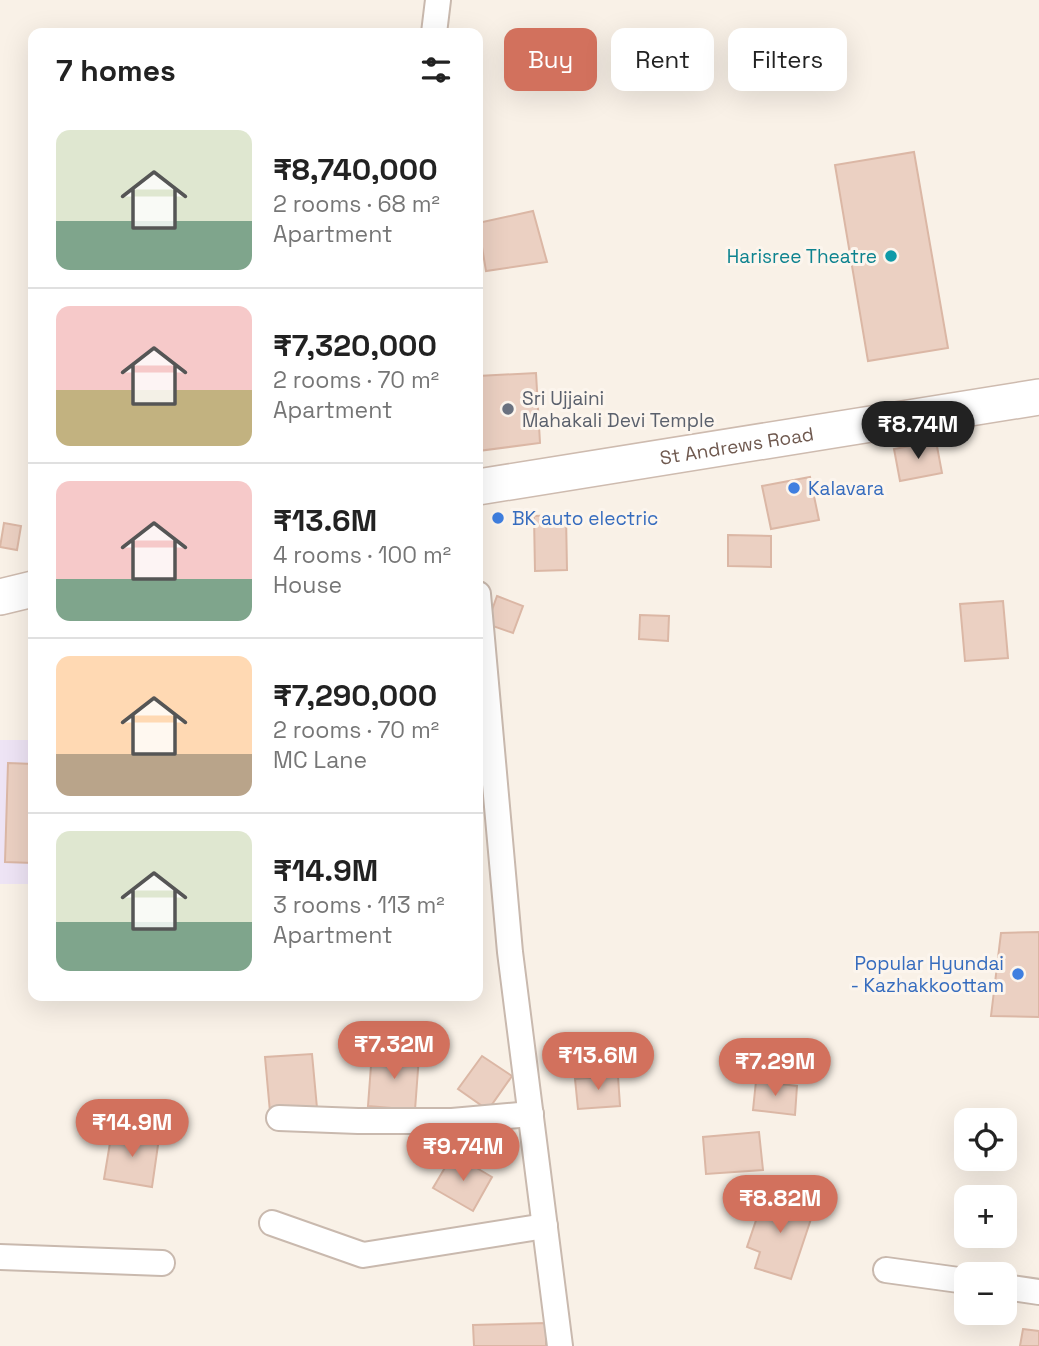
<!DOCTYPE html>
<html lang="en">
<head>
<meta charset="utf-8">
<style>
  body { margin:0; font-family:"Space Grotesk",sans-serif; background:#f2f2f2; color:#222; height:100vh; display:flex; flex-direction:column; font-size:26px; white-space:nowrap }
  * { box-sizing:border-box; margin:0 }
  p { font-size:23px; color:#767676 }
  .icon { flex:none; width:38px; height:38px; fill:none; stroke:currentColor; stroke-width:2; stroke-linecap:round; stroke-linejoin:round }
  .map { position:relative; flex:1; overflow:hidden }
  .details { position:absolute; left:28px; top:28px; width:455px; height:973px; display:flex; flex-direction:column; background:#fff; border-radius:14px; box-shadow:0 7px 28px #0002 }
  .details>* { flex:none }
  .banner { position:absolute; left:504px; top:28px; width:429px; height:63px; display:flex; gap:14px }
  .fabs { position:absolute; left:954px; top:1108px; display:grid; gap:14px }
  .fabs a { display:grid; place-items:center; width:63px; height:63px; border-radius:14px; background:#fff; box-shadow:0 7px 28px #0002; font-size:35px }
  .price { position:absolute; translate:-50% -60px; padding:0 16px; border-radius:24px; background:#d2715d; color:#fff; font-size:23px; line-height:46px; filter:drop-shadow(0 2px 4px #0008) }
  .price::after { content:''; position:absolute; left:50%; top:42px; width:21px; height:16px; margin-left:-10px; background:inherit; clip-path:polygon(0 0,100% 0,50% 100%) }
  .price.current { background:#222; color:#fff }
  ul { padding:0; list-style:none }
  li { display:flex; align-items:center; gap:21px; height:175px; padding:0 28px }
  li+li { border-top:2px solid #e0e0e0 }
  li span { display:grid; place-items:center; flex:none; width:196px; height:140px; border-radius:14px; color:#555 }
  li>.icon { margin-inline-start:auto }
  span .icon { width:84px; height:84px; fill:#fffc; stroke-width:1 }
  li b { font-size:30px }
  h2 { display:flex; justify-content:space-between; align-items:center; height:84px; padding:0 28px; font-size:30px }
  .tag { padding:0 24px; border-radius:14px; background:#fff; box-shadow:0 7px 28px #0002; font-size:24px; line-height:63px }
  .tag.current { background:#d2715d; color:#fff }
  .map>svg:first-child { display:block }
  .education { fill:#eee4f5 }
  .building { fill:#ebd0c2; stroke:#dbb7a5; stroke-width:2 }
  .lines { fill:none; stroke-linecap:round; stroke-linejoin:round }
  .street-casing { stroke:#c9b9ae; stroke-width:28 }
  .secondary-casing { stroke:#cebbaf; stroke-width:38 }
  .street { stroke:#fff; stroke-width:24 }
  .secondary { stroke:#fff; stroke-width:35 }
  .culture-dot { fill:#0f9aa8; stroke:#fcf5ed; stroke-width:2.5 }
  .worship-dot { fill:#6b7280; stroke:#fcf5ed; stroke-width:2.5 }
  .shop-dot { fill:#3f7fe0; stroke:#fcf5ed; stroke-width:2.5 }
  .labels { text-anchor:middle; dominant-baseline:central; stroke-width:6; stroke-linejoin:round; paint-order:stroke }
  .culture-label { font-size:19px; fill:#0d838f; stroke:#fcf5ed; text-anchor:end }
  .worship-label { font-size:19px; fill:#5b616d; stroke:#fcf5ed; text-anchor:start }
  .street-label { font-size:19px; fill:#6f594f; stroke:#fcf5ed }
  .shop-label { font-size:19px; fill:#366cbe; stroke:#fcf5ed; text-anchor:start }
</style>
</head>
<body>
<div class="map">
<svg width="1039" height="1346" viewBox="0 0 1039 1346">
  <rect width="100%" height="100%" fill="#f9f1e7"/>
  <rect class="education" x="0" y="740" width="33" height="144"/>
  <g class="building">
    <polygon points="813,43 842,53 831,89 801,78"/>
    <polygon points="914,152 948,348 868,361 835,165"/>
    <polygon points="533,211 547,262 486,271 478,223"/>
    <polygon points="536,373 540,443 478,451 478,376"/>
    <polygon points="936,441 942,473 900,481 894,449"/>
    <polygon points="810,477 819,520 771,529 762,486"/>
    <polygon points="566,515 567,570 535,571 534,516"/>
    <polygon points="4,523 21,526 17,550 0,547"/>
    <polygon points="728,535 771,536 771,567 728,566"/>
    <polygon points="497,596 523,606 513,633 487,624"/>
    <polygon points="1003,601 1008,658 965,661 960,604"/>
    <polygon points="640,615 669,616 668,641 639,639"/>
    <polygon points="8,763 33,764 33,863 5,862"/>
    <polygon points="1039,932 1039,1017 991,1016 1001,933"/>
    <polygon points="372,1052 419,1056 415,1110 368,1106"/>
    <polygon points="312,1054 317,1108 270,1112 265,1057"/>
    <polygon points="482,1056 512,1076 488,1110 458,1089"/>
    <polygon points="618,1076 620,1106 578,1109 575,1079"/>
    <polygon points="756,1081 797,1086 795,1115 753,1110"/>
    <polygon points="112,1131 159,1138 152,1187 104,1179"/>
    <polygon points="759,1132 763,1170 706,1174 703,1137"/>
    <polygon points="453,1154 492,1177 473,1211 433,1188"/>
    <polygon points="765,1194 814,1210 791,1279 755,1268 760,1252 747,1247"/>
    <polygon points="546,1323 546,1346 474,1346 473,1325"/>
    <polygon points="1023,1329 1039,1331 1039,1346 1020,1346"/>
  </g>
  <g class="lines">
    <defs>
      <g id="street">
        <polyline points="434,33 438,0"/>
        <polyline points="478,594 510,952 560,1346"/>
        <polyline points="279,1118 358,1121 452,1121 531,1114"/>
        <polyline points="272,1223 363,1255 545,1226"/>
        <polyline points="0,1257 162,1263"/>
        <polyline points="886,1270 966,1281"/>
        <polyline points="1004,1287 1039,1292"/>
      </g>
      <g id="secondary">
        <path id="s1" d="M478 487 1039 397"/>
        <polyline points="0,597 33,589"/>
      </g>
    </defs>
    <use href="#street" class="street-casing"/>
    <use href="#secondary" class="secondary-casing"/>
    <use href="#street" class="street"/>
    <use href="#secondary" class="secondary"/>
  </g>
  <circle class="culture-dot" cx="891" cy="256" r="7"/>
  <circle class="worship-dot" cx="508" cy="409" r="7"/>
  <g class="shop-dot">
    <circle cx="794" cy="488" r="7"/>
    <circle cx="498" cy="518" r="7"/>
    <circle cx="1018" cy="974" r="7"/>
  </g>
  <g class="labels">
    <g class="culture-label">
      <text x="877" y="256">Harisree Theatre</text>
    </g>
    <g class="worship-label">
      <text x="522" y="398">Sri Ujjaini<tspan x="522" dy="22">Mahakali Devi Temple</tspan></text>
    </g>
    <g class="street-label">
      <text stroke="none"><textPath href="#s1" startOffset="262">St Andrews Road</textPath></text>
    </g>
    <g class="shop-label">
      <text x="808" y="488">Kalavara</text>
      <text x="512" y="518">BK auto electric</text>
      <text x="1004" y="963" text-anchor="end">Popular Hyundai<tspan x="1004" dy="22">- Kazhakkoottam</tspan></text>
    </g>
  </g>
</svg>
<div class="fabs">
<a><svg class="icon" aria-label="locate" viewBox="0 0 24 24"><circle cx="12" cy="12" r="6"/><path d="M12 2v4M12 18v4M2 12h4M18 12h4"/></svg></a>
<a>+</a>
<a>−</a>
</div>
<b class="price current" style="left:918px;top:461px">₹8.74M</b>
<b class="price" style="left:394px;top:1081px">₹7.32M</b>
<b class="price" style="left:598px;top:1092px">₹13.6M</b>
<b class="price" style="left:775px;top:1098px">₹7.29M</b>
<b class="price" style="left:132px;top:1159px">₹14.9M</b>
<b class="price" style="left:463px;top:1183px">₹9.74M</b>
<b class="price" style="left:780px;top:1235px">₹8.82M</b>
<div class="banner">
<a class="tag current">Buy</a>
<a class="tag">Rent</a>
<a class="tag">Filters</a>
</div>
<section class="details">
<h2>7 homes<svg class="icon" aria-label="filters" viewBox="0 0 24 24"><path d="M4 7h16M4 17h16"/><circle cx="9" cy="7" r="2"/><circle cx="15" cy="17" r="2"/></svg></h2>
<ul>
<li><span style="background:linear-gradient(#dfe7d0 65%,#7fa58c 0)"><svg class="icon" aria-label="home" viewBox="0 0 24 24"><path d="M3 11l9-7 9 7M6 9v11h12V9"/></svg></span><div><b>₹8,740,000</b><p>2 rooms · 68 m²</p><p>Apartment</p></div></li>
<li><span style="background:linear-gradient(#f6c9c9 60%,#c2b280 0)"><svg class="icon" aria-label="home" viewBox="0 0 24 24"><path d="M3 11l9-7 9 7M6 9v11h12V9"/></svg></span><div><b>₹7,320,000</b><p>2 rooms · 70 m²</p><p>Apartment</p></div></li>
<li><span style="background:linear-gradient(#f6c9c9 70%,#7fa58c 0)"><svg class="icon" aria-label="home" viewBox="0 0 24 24"><path d="M3 11l9-7 9 7M6 9v11h12V9"/></svg></span><div><b>₹13.6M</b><p>4 rooms · 100 m²</p><p>House</p></div></li>
<li><span style="background:linear-gradient(#ffd9b3 70%,#b9a48a 0)"><svg class="icon" aria-label="home" viewBox="0 0 24 24"><path d="M3 11l9-7 9 7M6 9v11h12V9"/></svg></span><div><b>₹7,290,000</b><p>2 rooms · 70 m²</p><p>MC Lane</p></div></li>
<li><span style="background:linear-gradient(#dfe7d0 65%,#7fa58c 0)"><svg class="icon" aria-label="home" viewBox="0 0 24 24"><path d="M3 11l9-7 9 7M6 9v11h12V9"/></svg></span><div><b>₹14.9M</b><p>3 rooms · 113 m²</p><p>Apartment</p></div></li>
</ul>
</section>
</div>
</body>
</html>
